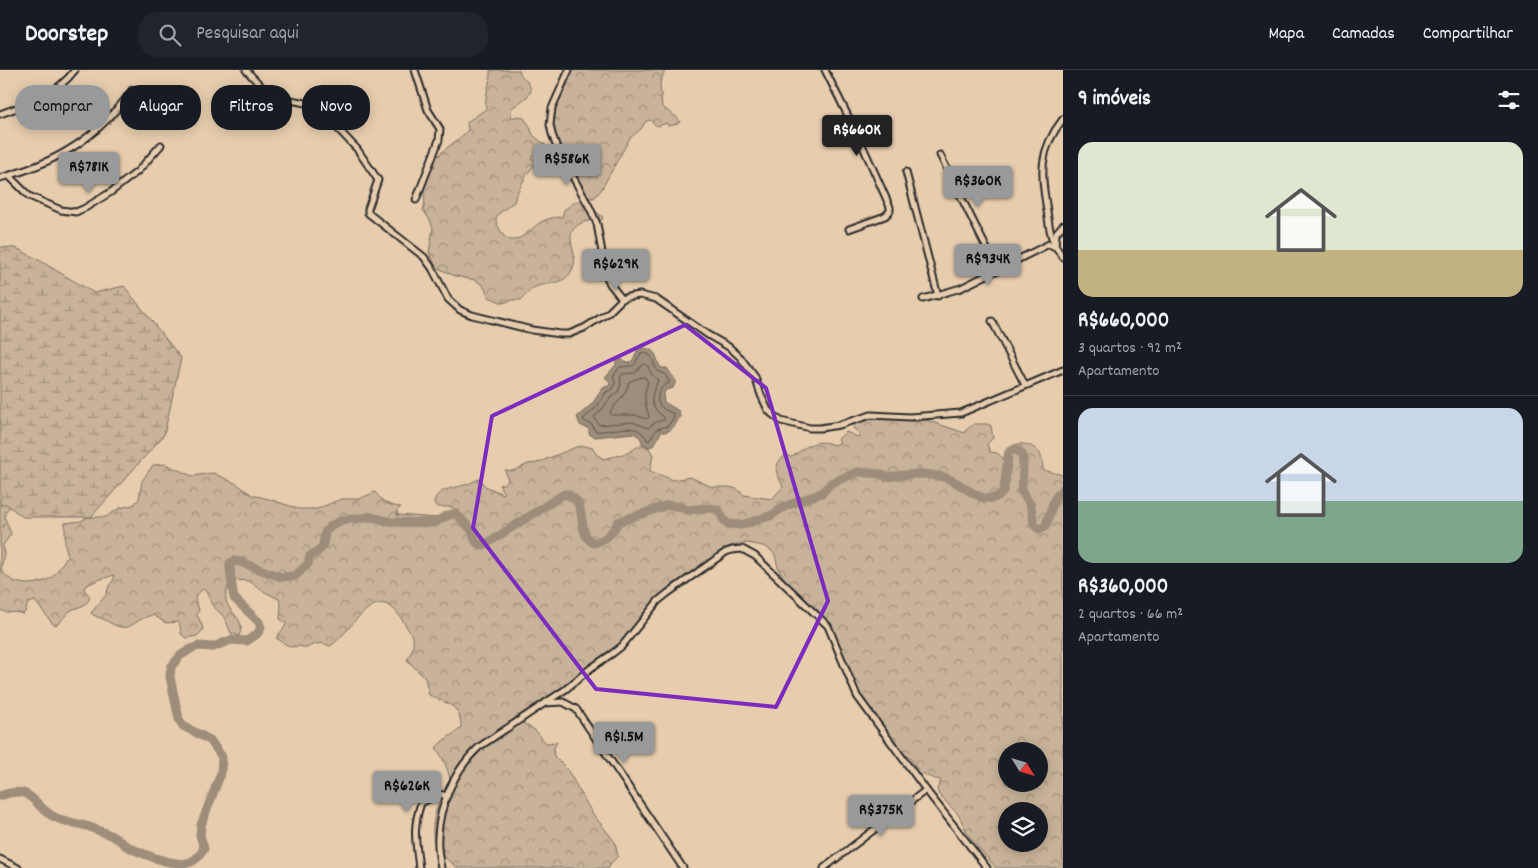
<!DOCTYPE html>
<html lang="pt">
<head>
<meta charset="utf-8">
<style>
  body { margin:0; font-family:Dekko,sans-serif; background:#20242c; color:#f1f3f6; height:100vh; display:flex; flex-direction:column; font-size:19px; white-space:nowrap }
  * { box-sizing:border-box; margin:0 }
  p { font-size:16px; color:#9ea1a6 }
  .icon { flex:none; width:28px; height:28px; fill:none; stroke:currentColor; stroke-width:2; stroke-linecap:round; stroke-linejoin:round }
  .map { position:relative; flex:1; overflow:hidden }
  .side { display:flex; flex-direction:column; background:#171b24; width:475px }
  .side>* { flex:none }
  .guide { position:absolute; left:15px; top:15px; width:475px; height:45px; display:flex; gap:10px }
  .needle { width:32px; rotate:127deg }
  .buttons { position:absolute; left:998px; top:672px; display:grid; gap:10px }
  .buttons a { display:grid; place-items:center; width:50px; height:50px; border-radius:50%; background:#171b24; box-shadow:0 2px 12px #0003; font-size:25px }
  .price { position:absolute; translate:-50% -42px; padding:0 11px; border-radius:5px; background:#98999b; color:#111; font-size:16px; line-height:32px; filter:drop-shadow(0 1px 2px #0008) }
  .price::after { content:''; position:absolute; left:50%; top:30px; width:15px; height:11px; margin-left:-8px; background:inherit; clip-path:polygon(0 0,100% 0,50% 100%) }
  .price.current { background:#222; color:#fff }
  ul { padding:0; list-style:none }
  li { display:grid; align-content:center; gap:10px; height:265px; padding:0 15px }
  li+li { border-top:1px solid #363941 }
  li span { display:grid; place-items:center; height:155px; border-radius:15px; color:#555 }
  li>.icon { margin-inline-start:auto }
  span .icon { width:90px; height:90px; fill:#fffc; stroke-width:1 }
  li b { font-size:21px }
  h2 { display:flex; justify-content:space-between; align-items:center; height:60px; padding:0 15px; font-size:21px }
  .tag { padding:0 18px; border-radius:20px; background:#171b24; box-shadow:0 2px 12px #0003; font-size:18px; line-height:45px }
  .tag.current { background:#98999b; color:#111 }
  header { display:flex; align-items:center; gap:30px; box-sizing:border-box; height:70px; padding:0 25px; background:#171b24; border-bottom:1px solid #363941 }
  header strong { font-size:24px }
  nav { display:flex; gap:28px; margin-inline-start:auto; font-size:18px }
  .search { width:350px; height:45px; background:#20242c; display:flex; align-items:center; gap:12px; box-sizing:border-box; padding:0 18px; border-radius:20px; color:#9ea1a6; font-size:19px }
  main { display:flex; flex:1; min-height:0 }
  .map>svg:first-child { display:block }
  .forest { fill:url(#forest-crowns); stroke:#7a6e62; fill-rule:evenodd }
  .wetland { fill:url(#wetland-marsh); stroke:#7a6e62 }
  .water { fill:#9d8d7a; stroke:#6f665a }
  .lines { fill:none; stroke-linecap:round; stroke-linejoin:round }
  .shore { stroke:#59524b; stroke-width:1 }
  .river { stroke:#9d8d7a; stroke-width:9 }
  .street-casing { stroke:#2b2b2b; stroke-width:9 }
  .street { stroke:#e7cdae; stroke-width:5 }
  .marked { fill:none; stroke:#7b2cbf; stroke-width:4; stroke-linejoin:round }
</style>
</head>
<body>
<header>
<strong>Doorstep</strong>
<div class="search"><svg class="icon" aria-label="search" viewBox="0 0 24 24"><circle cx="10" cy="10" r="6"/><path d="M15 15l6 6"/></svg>Pesquisar aqui</div>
<nav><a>Mapa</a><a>Camadas</a><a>Compartilhar</a></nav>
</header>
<main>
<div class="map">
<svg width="1063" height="798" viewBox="0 0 1063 798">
  <defs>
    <pattern id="forest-crowns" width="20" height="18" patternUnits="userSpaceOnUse" patternTransform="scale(1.25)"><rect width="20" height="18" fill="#c8b299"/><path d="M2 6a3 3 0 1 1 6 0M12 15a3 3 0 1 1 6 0" fill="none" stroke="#a3917d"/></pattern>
    <pattern id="wetland-marsh" width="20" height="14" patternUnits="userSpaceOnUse" patternTransform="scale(1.25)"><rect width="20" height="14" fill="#c8b299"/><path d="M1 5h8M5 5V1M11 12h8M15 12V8" fill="none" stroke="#a3917d"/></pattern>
  </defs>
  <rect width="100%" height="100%" fill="#e7cdae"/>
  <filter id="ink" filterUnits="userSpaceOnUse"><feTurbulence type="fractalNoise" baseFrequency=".02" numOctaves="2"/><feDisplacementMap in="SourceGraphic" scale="10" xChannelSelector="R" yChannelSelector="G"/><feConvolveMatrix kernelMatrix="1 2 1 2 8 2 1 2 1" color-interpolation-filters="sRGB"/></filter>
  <g filter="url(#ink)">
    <g class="forest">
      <path d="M490 0H519C521 9 530 10 531 21L527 27 512 38 510 48 519 46 524 48 531 58V61L534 66 549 78 532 86 531 89H536V93L527 104 516 125 514 132 497 145C495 152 497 154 500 160 512 184 528 159 543 151 549 148 555 147 562 147L564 140 576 131H579L588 141H595L603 147 602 150C590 149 569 153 571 170 572 181 578 188 572 200 565 215 549 212 535 217 530 219 525 226 521 230H512L503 233 489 227 483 215 475 210 455 206 436 197 429 182 433 158 430 150 423 140C427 131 422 120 425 109 433 82 451 78 468 60L467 52 486 39C484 25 491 14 490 0Z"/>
      <polygon points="572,0 665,0 660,13 662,37 678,48 680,52 677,54 668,56 667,53 657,56 650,50 646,51 641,59 630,68 601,120 594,128 588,128 584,125 552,65 552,47 555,39 565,18"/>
      <path d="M883 346H899L914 352 926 350 965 363V361L974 354H988L991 356 993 368 987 374 990 382 997 383 1005 390C1006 386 1007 381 1009 379 1016 370 1031 374 1038 381 1042 385 1043 394 1043 400L1063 405V798H996L970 768 958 744 939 725 937 719 941 710C927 708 917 702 911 689L879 664 848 606 832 560 825 550 786 512 778 498 775 485 771 480 763 476 748 473 737 474 720 490 657 531 612 587 590 605 591 603 589 602 525 651 524 654 535 660 546 673 557 672 553 680 554 686 567 699 592 743 615 772 618 786 610 794 609 798H458C450 792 440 785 436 776 427 760 439 724 450 710 448 699 443 687 436 678 444 668 452 666 461 658 461 634 447 634 429 625L425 608 407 590C409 586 412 581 413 576 415 567 407 558 403 551 376 505 352 563 330 576 321 572 315 573 307 578L299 576 290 577 276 568 286 555V553L280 549 281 535 279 529 265 522 249 511 231 510C215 540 241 541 241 558 241 561 240 563 239 566L231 563 224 547 212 535 206 521 203 519 195 526 196 533 199 539 197 545 202 555 203 560 197 566 186 568 181 564 180 555 178 552 166 553 153 545C129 550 133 567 105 550 100 547 95 547 91 543L106 525 109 516 114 509V505L98 510 85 516 84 519 90 527C87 537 78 536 70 541 64 545 62 553 55 555L52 553 35 531 28 533 25 542 23 544C15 541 8 544 0 540V429H17L5 442V448L11 464 3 475 4 485 1 499C11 517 34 517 51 508 56 505 63 491 68 486L65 474V453L81 451 88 447H106L120 438 133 435 139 429 142 411 153 395 165 394 192 406 213 403 237 414 252 425 269 429 299 439H317L341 429H359L375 422C383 432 388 436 401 437L397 441 398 445 437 448 457 443 459 441 452 437H437L434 433C436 418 453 419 464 415 469 414 474 411 479 409L485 416 503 424 504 423 499 415 506 413 508 410 505 400 513 401 528 394 537 393 576 377 585 376 593 378 597 385 604 389 628 383 642 374 649 378 653 385 650 401 673 410 690 407 712 417H729L737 419 744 425 772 429 783 417 776 401 778 393 786 384 790 387H792C805 377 817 367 833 375L840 373 838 369 846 362 858 367 860 364 853 358 855 353ZM1006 681H1039V714H1006ZM1006 741H1039V774H1006Z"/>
    </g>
    <polygon class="wetland" points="0,177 16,178 37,189 94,223 124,216 181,288 164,365 91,447 23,447 6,434 0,435"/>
    <path class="water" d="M644 278C658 280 655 288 661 298H667L676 311 673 318 666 320 663 325 664 332 679 341 680 347C675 355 672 363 661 362L654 375 650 377 643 375 640 367 633 363 595 367 589 364V359L580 355 577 347 593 333 602 318 609 316 610 312 605 307 616 295V289H622L624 292 629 293 633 290 638 279Z"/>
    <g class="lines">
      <g class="shore">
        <path d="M641 283C654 282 652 292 657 301L664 304 669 311V313C661 316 655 325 659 334 662 339 669 342 674 344V347L668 356 657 359 649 371 647 370C638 349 611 363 595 361L592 355 584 351V348L597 337 606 322 613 319 615 312 613 306 620 297C640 295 631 298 641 283Z"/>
        <path d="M644 294 647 295 652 305 658 310C652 326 646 334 664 347V350L656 352 648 358 633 352 599 355 594 347 601 341 610 328 618 322 621 314 620 307 623 304 634 303Z"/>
        <path d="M642 307H645L648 312C642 328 646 333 649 347L646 349 635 345H611L610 342C618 330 625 328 629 312Z"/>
      </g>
      <path class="river" d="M0 726C35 712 33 740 59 749 69 753 81 753 92 758 100 761 109 764 116 768 120 770 122 773 125 775 139 783 172 796 187 793 195 792 200 785 204 779L200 765 201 755 221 703 222 687 210 670 183 656 179 649 170 607 171 597 180 586 189 580 198 576 213 577 231 570 247 571 257 564 261 558 259 552 234 528C233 522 229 497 230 493L234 491 240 492 281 507 295 506 308 494 310 486C324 479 323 477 325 462L331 456 342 450 372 447 392 452 435 453 444 447 455 443 471 459 476 472 480 475 486 474 564 424C592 430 573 463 594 473 606 470 613 463 618 452L668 435 681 437 686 440 711 438 719 440 723 449 728 454 741 455 770 446 786 436 822 423 831 413 858 402 881 404 886 407C897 406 909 404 921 404 925 404 938 406 943 407 962 410 983 441 1002 423 1006 419 1006 391 1009 382L1015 379 1022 384C1024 397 1023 408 1021 421 1032 435 1032 439 1034 455L1039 459 1045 457C1051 445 1051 428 1063 419"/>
      <defs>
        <g id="street">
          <polyline points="246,0 263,18 291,30 310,34 320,40 357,79 378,110 368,139 368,143 424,187 432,198 448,229 460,240 472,245 532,260 560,264 569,264 584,258 608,243 622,229 627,227 640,225 656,229 708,265 729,277 740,287 755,307 761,325 768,340 772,344 781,351 810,358 820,358 839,355 871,345 910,347 961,343 1063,300"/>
          <polyline points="415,0 428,40 440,59 439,70 416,130"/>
          <polyline points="569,0 552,38 550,55 552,64 557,78 590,138 597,154 606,205 610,214 622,229"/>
          <polyline points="825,0 860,70 890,137 890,141 885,146 849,159"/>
          <path d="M0 44C29 34 56 25 75 0"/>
          <path d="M1063 49C1038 81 1041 103 1047 141 1050 161 1050 171 1063 187"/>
          <polyline points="940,85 998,201"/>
          <polyline points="906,102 938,226"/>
          <polyline points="9,106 29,126 61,140 76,142 85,138 111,122 138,101 161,75"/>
          <path d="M0 108C56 93 98 68 132 20"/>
          <polyline points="923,229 961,218 1049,174 1055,177 1056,163 1063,155"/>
          <polyline points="992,251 1025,315"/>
          <polyline points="545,633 563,632 576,639 683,798"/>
          <polyline points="0,789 18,798"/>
          <path d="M419 798C416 771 412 760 421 733L439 724 447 726"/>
          <path d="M441 798C439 788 437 777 438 767 439 735 455 699 479 677L566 619 591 598 613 583 622 576 658 531 668 523 726 482 732 480 742 479 755 486 828 556 857 626 926 720 987 798"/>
          <polyline points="824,798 926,720"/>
        </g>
      </defs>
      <use href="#street" class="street-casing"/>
      <use href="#street" class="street"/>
    </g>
  </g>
  <path class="marked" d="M685 255 766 318 828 531 776 637 596 619 473 458 492 346Z"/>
</svg>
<div class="buttons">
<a><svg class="needle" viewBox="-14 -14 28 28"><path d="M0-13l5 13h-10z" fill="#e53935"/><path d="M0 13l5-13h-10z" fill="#9ea1a6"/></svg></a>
<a><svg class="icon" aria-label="layers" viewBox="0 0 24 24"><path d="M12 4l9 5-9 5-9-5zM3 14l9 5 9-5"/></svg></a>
</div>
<b class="price current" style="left:857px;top:87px">R$660K</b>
<b class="price" style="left:567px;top:116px">R$586K</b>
<b class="price" style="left:89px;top:124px">R$781K</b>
<b class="price" style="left:978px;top:138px">R$360K</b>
<b class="price" style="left:988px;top:216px">R$934K</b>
<b class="price" style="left:616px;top:221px">R$629K</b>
<b class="price" style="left:624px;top:694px">R$1.5M</b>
<b class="price" style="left:407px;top:743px">R$626K</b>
<b class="price" style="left:881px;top:767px">R$375K</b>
<div class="guide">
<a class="tag current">Comprar</a>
<a class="tag">Alugar</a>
<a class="tag">Filtros</a>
<a class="tag">Novo</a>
</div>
</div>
<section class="side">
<h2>9 imóveis<svg class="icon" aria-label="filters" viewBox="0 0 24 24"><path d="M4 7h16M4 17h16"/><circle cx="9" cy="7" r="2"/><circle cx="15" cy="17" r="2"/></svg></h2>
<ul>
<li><span style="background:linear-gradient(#dfe7d0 70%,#c2b280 0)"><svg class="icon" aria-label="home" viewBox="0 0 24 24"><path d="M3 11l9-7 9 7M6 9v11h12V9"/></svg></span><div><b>R$660,000</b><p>3 quartos · 92 m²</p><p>Apartamento</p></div></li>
<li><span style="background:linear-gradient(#c9d6e8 60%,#7fa58c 0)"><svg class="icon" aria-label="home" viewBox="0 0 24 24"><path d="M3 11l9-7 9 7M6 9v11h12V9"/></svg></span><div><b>R$360,000</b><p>2 quartos · 66 m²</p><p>Apartamento</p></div></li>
</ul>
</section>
</main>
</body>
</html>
